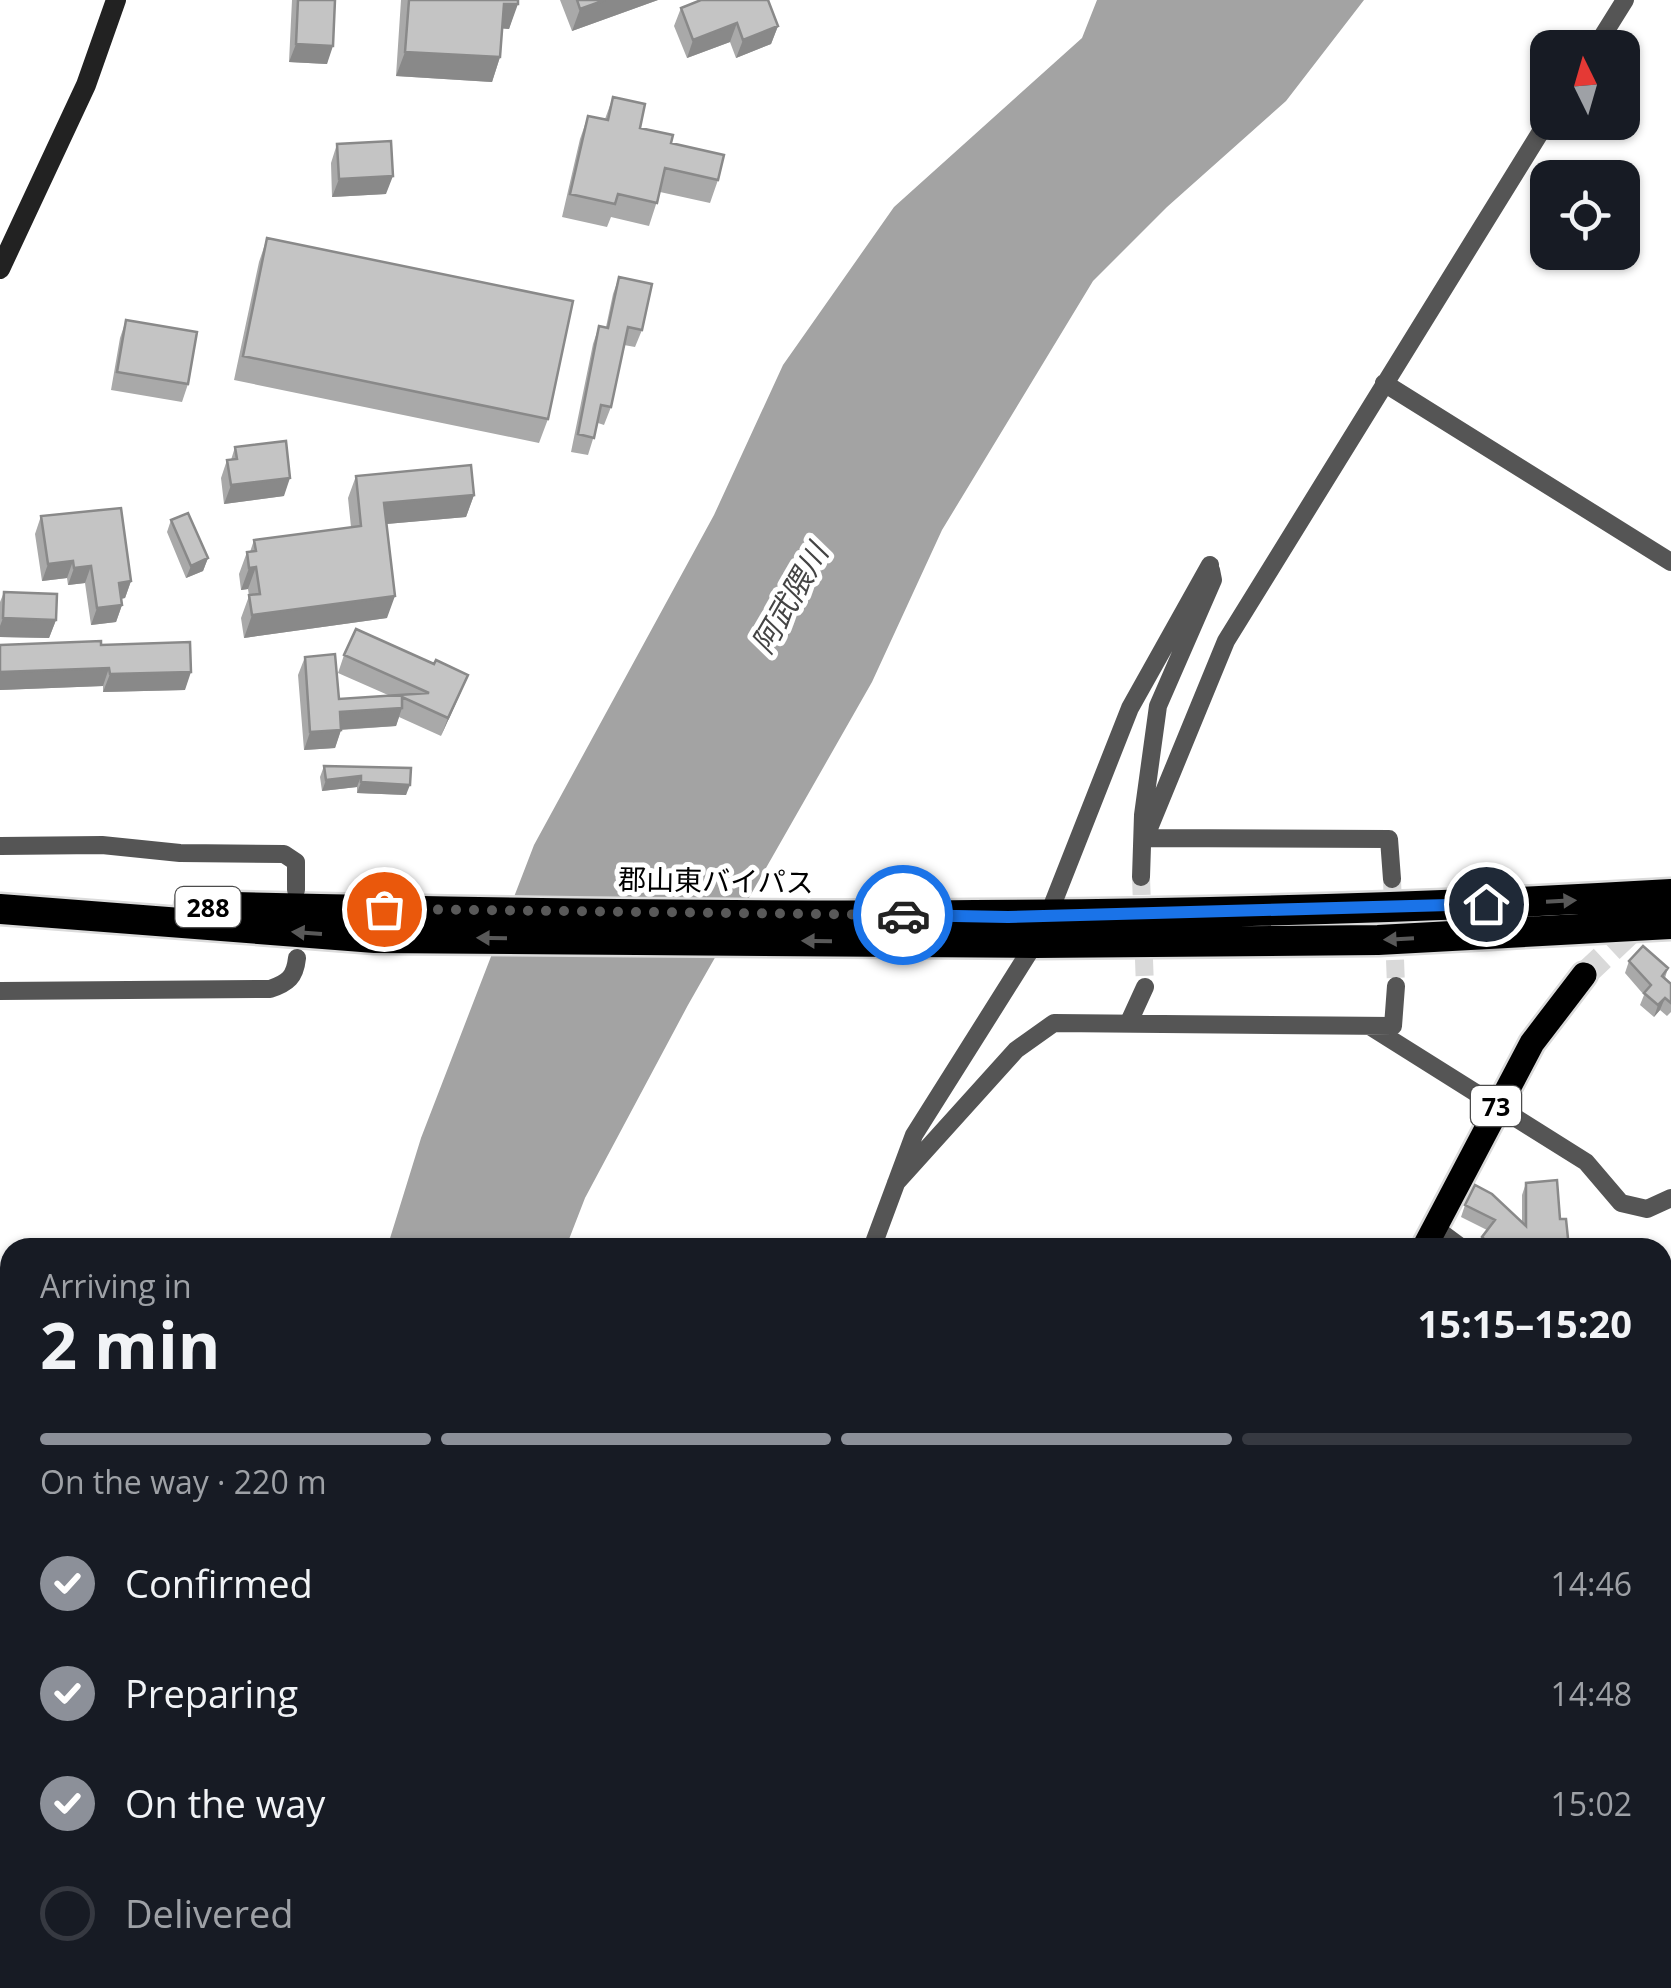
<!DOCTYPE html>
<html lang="en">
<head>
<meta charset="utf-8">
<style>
	:root { --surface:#171b24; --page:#20242c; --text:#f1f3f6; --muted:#9ea1a6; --line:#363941; --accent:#8c9099 }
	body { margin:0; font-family:"Open Sans","Noto Sans JP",sans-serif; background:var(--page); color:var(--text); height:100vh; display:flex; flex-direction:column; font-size:38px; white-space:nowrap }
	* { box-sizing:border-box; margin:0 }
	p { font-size:32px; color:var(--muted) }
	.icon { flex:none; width:55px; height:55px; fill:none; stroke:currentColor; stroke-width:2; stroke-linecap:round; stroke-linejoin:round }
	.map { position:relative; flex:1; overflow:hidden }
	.panel { position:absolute; left:0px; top:1238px; width:1672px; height:752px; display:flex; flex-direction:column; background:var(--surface); border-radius:30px 30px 0 0; box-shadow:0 2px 8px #0004 }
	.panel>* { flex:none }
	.needle { width:65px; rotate:355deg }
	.controls { position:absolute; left:1530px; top:30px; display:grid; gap:20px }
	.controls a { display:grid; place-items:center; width:110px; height:110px; border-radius:20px; background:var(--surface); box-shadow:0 2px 8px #0004; font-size:50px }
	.pin { position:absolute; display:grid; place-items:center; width:85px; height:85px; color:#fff; margin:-42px; border:5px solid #fff; border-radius:50%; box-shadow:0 2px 10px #0007 }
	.courier { position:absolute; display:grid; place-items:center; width:100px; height:100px; margin:-50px; border:8px solid #1a73e8; border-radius:50%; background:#fff; color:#222; box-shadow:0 2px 12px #0007 }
	.overview em { font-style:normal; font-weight:700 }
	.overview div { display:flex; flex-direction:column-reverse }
	.overview { display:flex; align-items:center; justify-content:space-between; height:170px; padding:0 40px }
	h1 { font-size:65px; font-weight:700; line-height:75px }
	.bar { display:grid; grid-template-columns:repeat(4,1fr); gap:15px 10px; align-content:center; height:120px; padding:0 40px }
	.bar i { height:12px; border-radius:8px; background:var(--line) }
	.bar .selected { background:var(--accent) }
	.bar p { grid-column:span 4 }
	ol { padding:0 40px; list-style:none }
	li { display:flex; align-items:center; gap:30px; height:110px }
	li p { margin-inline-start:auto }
	li .icon { padding:10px; border-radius:50%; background:var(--accent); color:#fff; stroke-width:4 }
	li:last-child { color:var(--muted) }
	li i { width:55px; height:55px; border:5px solid var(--line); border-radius:50% }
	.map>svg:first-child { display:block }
	.water { fill:#a3a3a3 }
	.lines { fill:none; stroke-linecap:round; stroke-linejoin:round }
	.street-tunnel { stroke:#d9d9d9; stroke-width:18; stroke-dasharray:18 9; stroke-linecap:butt }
	.primary-tunnel { stroke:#d9d9d9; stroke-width:25; stroke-dasharray:25 12; stroke-linecap:butt }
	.primary-casing { stroke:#dbdbdb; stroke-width:30 }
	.highway-casing { stroke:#dbdbdb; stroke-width:35 }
	.street { stroke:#555; stroke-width:18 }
	.secondary { stroke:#222; stroke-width:20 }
	.primary { stroke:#000; stroke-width:25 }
	.highway { stroke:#000; stroke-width:30 }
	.wall { fill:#a9a9a9 }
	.shaded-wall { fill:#898989 }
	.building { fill:#c4c4c4; stroke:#898989; stroke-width:2.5 }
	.oneway { fill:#595959 }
	.done { stroke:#595959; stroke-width:10; stroke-dasharray:0 18 }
	.route { stroke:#1a73e8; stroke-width:12 }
	.labels { text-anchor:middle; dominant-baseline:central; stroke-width:10; stroke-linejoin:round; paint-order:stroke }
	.shield { fill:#fff; stroke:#4c4c4c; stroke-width:2.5 }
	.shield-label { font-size:25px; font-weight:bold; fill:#000 }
	.street-label { font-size:28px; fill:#000; stroke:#fff }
	.water-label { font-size:30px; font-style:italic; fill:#444; stroke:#fff }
</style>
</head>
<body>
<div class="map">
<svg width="1671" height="1988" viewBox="0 0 1671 1988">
	<rect width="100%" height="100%" fill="#fff"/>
	<path class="water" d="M1097,0H1364L1286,101L1167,207L1093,281L942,530L872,682L688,1005L585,1198L566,1247L387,1248L421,1138L534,845L714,515L783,365L894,207L1082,38Z
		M423,1980H667L673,1988H430Z"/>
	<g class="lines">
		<path class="street-tunnel" d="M1141,877L1145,987
			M1392,879L1396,986"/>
		<path class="primary-tunnel" d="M1584,975L1643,920"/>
		<defs>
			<path id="primary" d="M1424,1248L1532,1043L1584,975
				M1393,1980L1395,1988"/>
			<path id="highway" d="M190,906C683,918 1178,923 1671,894
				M0,909L375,938L1035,943L1378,940L1671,924"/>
		</defs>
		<use href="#primary" class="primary-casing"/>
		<use href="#highway" class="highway-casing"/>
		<path class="street" d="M1595,48L1625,0
			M1384,383L1671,562
			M0,846L102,845L180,853L284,854L296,862V890
			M1141,877L1143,815L1158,706L1213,580L1211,570
			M1392,879L1389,839L1145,838L1226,641L1548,120
			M1048,916L1130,708L1210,565
			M0,991L270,989C288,983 295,977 297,958
			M1129,1022L1145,987
			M1371,1027L1586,1162L1621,1203L1647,1209L1671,1198
			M896,1183L1016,1050L1054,1023L1393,1026L1396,986
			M1435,1228L1462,1248
			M872,1248L914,1135L1035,943
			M1662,1400L1671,1401
			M1662,1595L1667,1505
			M1662,1637L1671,1706
			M1662,1753L1671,1759
			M0,1782L10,1790
			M1664,1892L1671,1890
			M79,1980V1988
			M928,1980L933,1988
			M1450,1988L1452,1980"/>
		<path class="secondary" d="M0,269L86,85L116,0"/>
		<use href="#primary" class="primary"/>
		<use href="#highway" class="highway"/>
	</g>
	<path class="wall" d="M292,0H335L327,64L289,62Z
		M401,0H518L509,29L502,28L500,57L492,82L396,76Z
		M560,0H658L572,31Z
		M681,8L778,26L771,44L736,58L730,42L687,58L674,26Z
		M613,97L640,128L671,143L718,180L710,203L660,192L649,226L611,217L607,227L562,217L580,139L588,116L605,119Z
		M337,144L386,194L332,197L331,163Z
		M267,238L548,419L539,443L234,380L259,262Z
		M619,277L642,330L635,347L624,345L611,407L604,425L598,423L588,455L571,452L593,344L599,326L606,327L613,294Z
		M126,320L188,384L182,402L111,390L120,338Z
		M235,447L284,496L224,504L221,478L227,460H231Z
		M356,476L474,495L466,517L386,524L387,618L244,638L241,618L249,596L248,589L241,590L239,574L247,552H250L254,540L351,527L348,498Z
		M41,516L131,581L125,598L121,599L122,605L116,622L91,625L85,583L68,585L67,578L42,581L35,534Z
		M171,520L208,558L203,571L186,578L167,532Z
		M4,592L56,620L49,638L0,637V602Z
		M0,645H101L185,690L103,692V686L0,690Z
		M344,655L434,664L468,675L441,736L399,717L396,726L341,730L335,748L304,750L298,675L305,657L339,699L388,695L338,673Z
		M324,766L411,768L406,795L357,793V787L322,791L320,777Z
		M1629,961L1668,968L1665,978L1671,984V1012L1667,1016L1660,1010L1654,1017L1640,1005L1644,995L1625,973Z
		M1526,1183L1560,1219L1478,1248L1482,1237L1487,1230L1461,1217L1465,1205L1522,1222V1195Z"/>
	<path class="shaded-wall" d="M605,0H658L572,31L580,9Z
		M504,4H518L509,29L495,28Z
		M737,23L730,42L687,58L693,40Z
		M778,26L771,44L736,58L743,40Z
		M296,44L333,46L327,64L289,62Z
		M405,52L500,57L492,82L396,76Z
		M393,176L386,194L332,197L339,179Z
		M290,478L284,496L224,504L231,485Z
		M474,495L466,517L375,525L384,503Z
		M208,558L203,571L186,578L191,566Z
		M73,561L67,578L42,581L48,564Z
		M91,566L85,583L68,585L74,568Z
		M256,567L248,589L241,590L249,568Z
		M131,581L125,598L113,600L119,583Z
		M395,596L387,618L244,638L252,615Z
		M122,605L116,622L91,625L97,608Z
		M3,618L56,620L49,638L0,637V626Z
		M109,668L103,686L0,690V672Z
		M191,672L185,690L103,692L110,674Z
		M468,675L461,692L441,736L448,718Z
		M402,708L396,726L333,730L340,712Z
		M341,730L335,748L304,750L310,732Z
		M361,776L357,787L322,791L326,780Z
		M361,782L410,785L406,795L357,793Z
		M1665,998L1660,1010L1654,1017L1658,1005Z
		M1671,1805V1817L1662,1818V1806Z"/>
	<path class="building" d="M298,0H335L333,46L296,44Z
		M409,0H518V4H504L500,57L405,52Z
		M577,0H605L580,9Z
		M701,0H768L778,26L743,40L737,23L693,40L681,8Z
		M613,97L645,104L640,128L673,135L671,143L724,155L718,180L665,168L657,203L618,194L615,204L570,194L588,116L608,120Z
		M391,141L393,176L339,179L337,144Z
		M267,238L573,301L548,419L243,356Z
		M619,277L652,284L642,330L628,327L611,407L601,405L594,438L578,434L599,326L608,328Z
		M126,320L197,332L188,384L117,372Z
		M286,441L290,478L231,485L227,460L237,459L235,447Z
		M471,465L474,495L384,503L395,596L252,615L249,595L260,594L256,567L249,568L247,552L256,551L254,540L361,526L356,476Z
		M121,508L131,581L119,583L122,605L97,608L91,566L74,568L73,561L48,564L41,516Z
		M188,513L208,558L191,566L171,520Z
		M4,592L57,594L56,620L3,618Z
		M356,629L434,664L436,660L468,675L448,718L402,697V708L340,712L341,730L310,732L305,657L335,654L339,699L429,693L344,655Z
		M101,641V645L190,642L191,672L110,674L109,668L0,672V645Z
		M324,766L411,768L410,785L361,782V776L326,780Z
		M1643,946L1668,968L1662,976L1671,984V1003L1665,998L1658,1005L1644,993L1651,985L1629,961Z
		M1557,1180L1560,1219H1566L1569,1248H1479L1486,1241L1482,1237L1495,1220L1465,1205L1475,1185L1492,1194L1526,1226V1183Z
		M1671,1777V1805L1662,1806V1778Z
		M1667,1902L1669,1918L1662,1919V1903Z
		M1590,1980H1605L1604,1988H1590Z"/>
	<defs><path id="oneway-solid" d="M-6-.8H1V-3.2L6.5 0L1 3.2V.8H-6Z" transform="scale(2.5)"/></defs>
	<g class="oneway">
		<use href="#oneway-solid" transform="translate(1561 901) rotate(-3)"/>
		<use href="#oneway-solid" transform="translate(307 933) rotate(-176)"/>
		<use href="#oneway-solid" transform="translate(492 938) rotate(-179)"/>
		<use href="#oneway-solid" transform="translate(1399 939) rotate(177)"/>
		<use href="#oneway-solid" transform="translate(817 941) rotate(-179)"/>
	</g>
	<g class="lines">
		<path class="done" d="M384,909L903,915"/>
		<path class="route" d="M903,915L1008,917L1486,904"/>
	</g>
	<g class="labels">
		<g class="shield">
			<rect x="175.5" y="887" width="65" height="40" rx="8"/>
			<rect x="1471" y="1086" width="50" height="40" rx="8"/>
		</g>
		<g class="shield-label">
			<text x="208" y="907">288</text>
			<text x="1496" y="1106">73</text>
		</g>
		<g class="street-label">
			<text transform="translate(716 880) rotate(1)">郡山東バイパス</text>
		</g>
		<g class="water-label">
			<text transform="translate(789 598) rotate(-60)">阿武隈川</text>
		</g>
	</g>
</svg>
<div class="controls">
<a><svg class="needle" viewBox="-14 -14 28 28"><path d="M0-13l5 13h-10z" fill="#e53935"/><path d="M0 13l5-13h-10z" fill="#9ea1a6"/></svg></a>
<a><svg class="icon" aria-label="locate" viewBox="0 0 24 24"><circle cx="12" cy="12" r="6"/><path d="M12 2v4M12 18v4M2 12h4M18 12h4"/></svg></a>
</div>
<div class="pin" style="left:384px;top:909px;background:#ea580c"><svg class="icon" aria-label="bag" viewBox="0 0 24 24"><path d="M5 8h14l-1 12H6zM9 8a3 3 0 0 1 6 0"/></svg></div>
<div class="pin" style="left:1486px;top:904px;background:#1f2937"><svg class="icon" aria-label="home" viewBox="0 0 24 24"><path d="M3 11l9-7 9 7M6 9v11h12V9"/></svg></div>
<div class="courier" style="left:903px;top:915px"><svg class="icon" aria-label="car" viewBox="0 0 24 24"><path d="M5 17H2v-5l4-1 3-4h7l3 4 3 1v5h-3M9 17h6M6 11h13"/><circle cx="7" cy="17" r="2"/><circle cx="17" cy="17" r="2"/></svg></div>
<section class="panel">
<div class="overview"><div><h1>2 min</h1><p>Arriving in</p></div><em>15:15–15:20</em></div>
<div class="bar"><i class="selected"></i><i class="selected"></i><i class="selected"></i><i></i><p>On the way · 220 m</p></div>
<ol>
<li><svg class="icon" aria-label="check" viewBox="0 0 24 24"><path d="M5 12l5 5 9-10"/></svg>Confirmed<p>14:46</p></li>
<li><svg class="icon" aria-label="check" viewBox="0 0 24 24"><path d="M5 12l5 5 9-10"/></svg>Preparing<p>14:48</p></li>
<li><svg class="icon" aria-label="check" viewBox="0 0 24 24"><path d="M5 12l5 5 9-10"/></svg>On the way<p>15:02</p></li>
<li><i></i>Delivered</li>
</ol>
</section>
</div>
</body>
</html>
